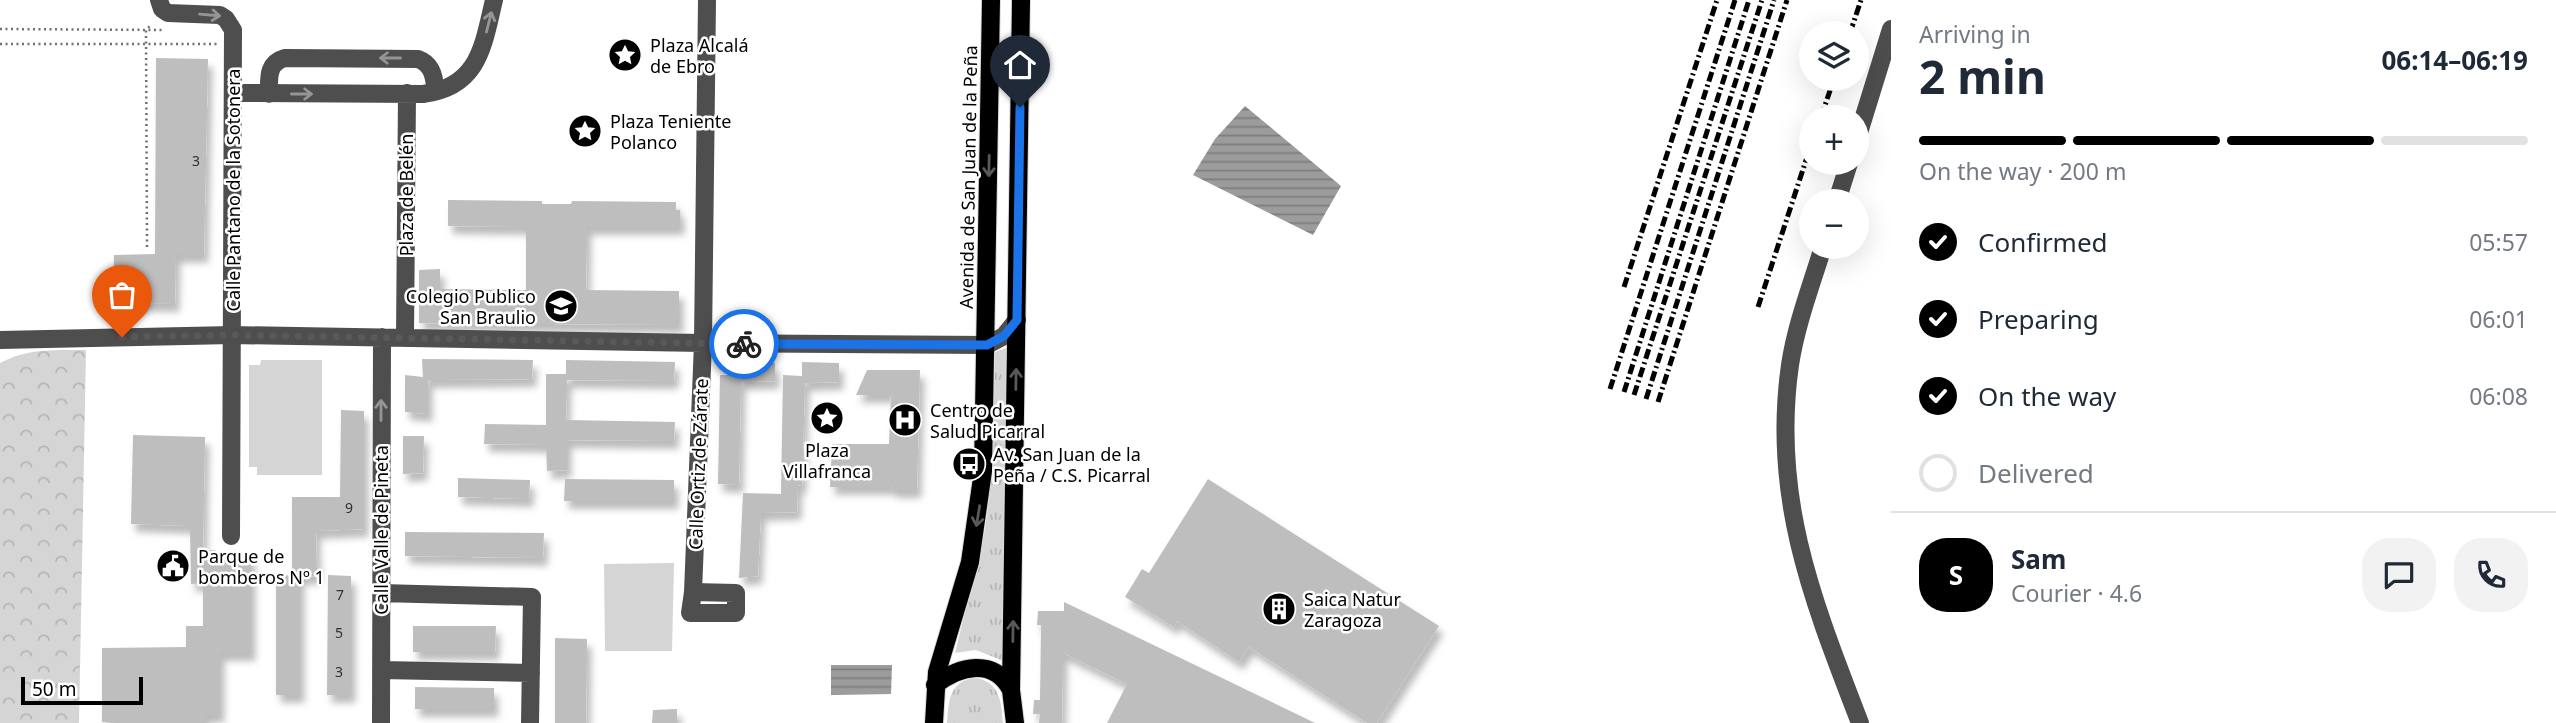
<!DOCTYPE html>
<html lang="en">
<head>
<meta charset="utf-8">
<style>
	:root { --surface:#fff; --page:#f2f2f3; --text:#1f2937; --muted:#747a83; --line:#e0e1e3; --accent:#000 }
	body { margin:0; font-family:"Noto Sans",sans-serif; background:var(--page); color:var(--text); height:100vh; display:flex; flex-direction:column; font-size:26px; white-space:nowrap }
	* { box-sizing:border-box; margin:0 }
	p { font-size:23px; color:var(--muted) }
	.icon { flex:none; width:38px; height:38px; fill:none; stroke:currentColor; stroke-width:2; stroke-linecap:round; stroke-linejoin:round }
	.map { position:relative; flex:1; overflow:hidden }
	.drawer { display:flex; flex-direction:column; background:var(--surface); width:665px }
	.drawer>* { flex:none }
	.fabs { position:absolute; left:1799px; top:21px; display:grid; gap:14px }
	.fabs a { display:grid; place-items:center; width:70px; height:70px; border-radius:50%; background:var(--surface); box-shadow:0 7px 28px #0002; font-size:35px }
	.scale { position:absolute; left:21px; bottom:18px; width:122px; box-sizing:border-box; padding-left:7px; border:4px solid #000; border-top:0; font-size:19px; line-height:24px; white-space:nowrap; color:#000; -webkit-text-stroke:5px #fff; paint-order:stroke }
	.pin { position:absolute; display:grid; place-items:center; width:60px; height:60px; color:#fff; margin:-72px -30px; border-radius:50% 50% 50% 0; rotate:-45deg; box-shadow:0 0 7px #0007 }
	.pin .icon { rotate:45deg }
	.courier { position:absolute; display:grid; place-items:center; width:70px; height:70px; margin:-35px; border:5px solid #1a73e8; border-radius:50%; background:#fff; color:#222; box-shadow:0 2px 9px #0007 }
	.headline em { font-style:normal; font-weight:700 }
	.headline div { display:flex; flex-direction:column-reverse }
	.headline { display:flex; align-items:center; justify-content:space-between; height:119px; padding:0 28px }
	h1 { font-size:46px; font-weight:700; line-height:52px }
	.bar { display:grid; grid-template-columns:repeat(4,1fr); gap:10px 7px; align-content:center; height:84px; padding:0 28px }
	.bar i { height:9px; border-radius:5px; background:var(--line) }
	.bar .active { background:var(--accent) }
	.bar p { grid-column:span 4 }
	.line { display:flex; align-items:center; gap:18px; padding:0 28px; border-top:2px solid var(--line) }
	.line div { flex:1 }
	.round { display:grid; place-items:center; flex:none; width:74px; height:74px; border-radius:28px; background:var(--page) }
	ol { padding:0 28px; list-style:none }
	li { display:flex; align-items:center; gap:21px; height:77px }
	li p { margin-inline-start:auto }
	li .icon { padding:7px; border-radius:50%; background:var(--accent); color:#fff; stroke-width:4 }
	li:last-child { color:var(--muted) }
	li i { width:38px; height:38px; border:4px solid var(--line); border-radius:50% }
	main { display:flex; flex:1; min-height:0 }
	.map>svg:first-child { display:block }
	.grass { fill:url(#grass-tufts) }
	.park { fill:url(#park-crowns) }
	.pitch { fill:#d5d5d5 }
	.water { fill:url(#water-rules) }
	.building { fill:#bebebe; filter:url(#shadow) }
	.lines { fill:none; stroke-linecap:round; stroke-linejoin:round }
	.major-casing { stroke:#dbdbdb; stroke-width:20 }
	.path { stroke:#707070; stroke-width:2.5; stroke-dasharray:2 3.5; stroke-linecap:butt }
	.minor { stroke:#4e4e4e; stroke-width:18 }
	.major { stroke:#000; stroke-width:18 }
	.rail { stroke:#000; stroke-width:5; stroke-dasharray:10 3.5 2 3.5; stroke-linecap:butt }
	.oneway { stroke:#959595 }
	.oneway2 { stroke:#595959 }
	.done { stroke:#595959; stroke-width:7; stroke-dasharray:0 12.6 }
	.route { stroke:#1a73e8; stroke-width:9 }
	.labels { text-anchor:middle; dominant-baseline:central; stroke-width:5; stroke-linejoin:round; paint-order:stroke }
	.number-label { font-size:14px; fill:#303030 }
	.poi-label { font-size:18px; fill:#000; stroke:#fff; text-anchor:start }
	.street-label { font-size:18px; fill:#000; stroke:#fff }
</style>
</head>
<body>
<main>
<div class="map">
<svg width="1891" height="723" viewBox="0 0 1891 723">
	<defs>
		<pattern id="grass-tufts" width="24" height="20" patternUnits="userSpaceOnUse" patternTransform="scale(1.75)"><rect width="24" height="20" fill="#d5d5d5"/><path d="M3 7l-1-3M5 7V3M7 7l1-3M15 17l-1-3M17 17v-4M19 17l1-3" fill="none" stroke="#b5b5b5"/></pattern>
		<pattern id="park-crowns" width="20" height="18" patternUnits="userSpaceOnUse" patternTransform="scale(1.75)"><rect width="20" height="18" fill="#d5d5d5"/><path d="M2 6a3 3 0 1 1 6 0M12 15a3 3 0 1 1 6 0" fill="none" stroke="#b5b5b5"/></pattern>
		<pattern id="water-rules" width="6" height="5" patternUnits="userSpaceOnUse" patternTransform="scale(1.75)"><rect width="6" height="5" fill="#9c9c9c"/><path d="M0 2.5h6" fill="none" stroke="#7d7d7d"/></pattern>
		<filter id="shadow"><feDropShadow dx="4.5" dy="8" stdDeviation="3.5" flood-color="#0004"/></filter>
	</defs>
	<rect width="100%" height="100%" fill="#fff"/>
	<path class="grass" d="M1012,346L1006,662L976,650L955,653L985,530L992,471L995,352Z
		M977,678C1001,684 1001,702 1003,723H947C949,700 949,680 977,678Z"/>
	<path class="park" d="M86,350L79,723H0V363C27,348 56,350 86,350Z"/>
	<path class="pitch" d="M261,360H322V475H257V467H249V365H260Z
		M674,563L672,651H605L604,564Z"/>
	<path class="water" d="M1245,106L1341,186L1313,235L1193,175L1215,139Z
		M831,665H892L891,694L831,695Z"/>
	<path class="building" d="M156,58L208,59L204,255H176L175,304L113,303L114,255L155,254Z
		M448,200L542,201V204H571L572,201L676,202V210H680V227H587L586,290L679,291V325L419,323V270L440,269V289L526,290V227L448,226Z
		M422,359L533,360L532,379L428,380V414L405,412V375L423,377Z
		M566,360L675,362L674,381L567,380L566,420L675,422L674,441L567,440V470L547,471L546,445L484,444L485,424L546,425V374H566Z
		M739,361L775,363V381L741,382L739,485L718,484L720,375H738Z
		M802,362L839,363V382L805,383L802,486L798,485L797,512L761,513L758,576L739,578L743,493L781,494L783,375L802,376Z
		M867,370H920L917,490H891L892,487H830L832,444H889L891,395H856Z
		M341,410L364,411V529L316,531L317,576L300,577V695H276V574L292,576V497H340Z
		M133,435L205,437L203,550H216V555H251V653H220V715H205V722H102V648L186,647V626H203V583L191,584L190,526L131,524Z
		M403,436H424L423,473L403,474Z
		M458,478L530,480L529,499L458,497Z
		M565,479L674,480V501H564Z
		M1208,479L1439,626L1377,723H1367L1249,647L1239,662L1177,621L1174,627L1125,597L1142,569L1149,573Z
		M405,532L544,533L543,558L405,556Z
		M328,575L351,576V695H327Z
		M1064,602L1220,677L1315,723H1107L1127,684L1063,653L1062,723H1039L1040,714H1033L1034,700H1040L1041,625H1037L1038,611H1064Z
		M413,626H496L495,652H413Z
		M555,638L587,639L586,723H555Z
		M415,687L494,688V709H415Z
		M677,709V723H652L653,710Z"/>
	<g class="lines">
		<defs>
			<path id="major" d="M935,685C959,666 994,657 1011,690
				M934,723L937,672L970,562L983,471L991,0
				M1015,723L1011,690L1021,0"/>
		</defs>
		<use href="#major" class="major-casing"/>
		<path class="path" d="M0,29L163,30
			M0,44H217
			M147,247L146,30L152,24"/>
		<path class="minor" d="M159,0L162,9L168,13L220,15L226,19L233,30L231,536
			M234,93L423,94C479,87 483,46 494,0
			M269,94C269,78 267,63 285,58L418,59C432,64 435,77 435,91
			M1857,139L1891,29
			M1837,201L1849,163
			M1823,247C1811,286 1796,325 1790,365C1771,498 1813,601 1860,723
			M405,338L407,93
			M0,340L232,335L703,343L987,345L1004,336L1017,320
			M693,592L736,593V613H690L693,592L703,343L707,0
			M381,593L532,597L530,723
			M381,670L531,673
			M381,723L382,337"/>
		<use href="#major" class="major"/>
		<path class="rail" d="M1850,33L1861,0
			M1821,117L1834,79
			M1624,287L1717,0
			M1758,307L1811,145
			M1610,389L1735,0
			M1624,392L1749,0
			M1634,395L1762,0
			M1646,399L1774,0
			M1658,402L1787,0"/>
	</g>
	<defs><path id="oneway-shaft" d="M-6 0H5M1.5-3L5.5 0L1.5 3" fill="none" stroke-width="1.6" stroke-linecap="round" stroke-linejoin="round" transform="scale(1.75)"/></defs>
	<g class="oneway">
		<use href="#oneway-shaft" transform="translate(210 15) rotate(5)"/>
		<use href="#oneway-shaft" transform="translate(489 22) rotate(-76)"/>
		<use href="#oneway-shaft" transform="translate(390 58) rotate(180)"/>
		<use href="#oneway-shaft" transform="translate(302 94)"/>
		<use href="#oneway-shaft" transform="translate(381 410) rotate(-90)"/>
	</g>
	<g class="oneway2">
		<use href="#oneway-shaft" transform="translate(989 166) rotate(91)"/>
		<use href="#oneway-shaft" transform="translate(1016 379) rotate(-89)"/>
		<use href="#oneway-shaft" transform="translate(978 516) rotate(99)"/>
		<use href="#oneway-shaft" transform="translate(1013 631) rotate(-89)"/>
	</g>
	<g class="lines">
		<path class="done" d="M122,337L232,335L744,344"/>
		<path class="route" d="M744,344L987,345L1004,336L1017,320L1020,107"/>
	</g>
	<defs>
		<symbol id="sight-disc" viewBox="-11 -11 22 22"><circle r="9.5" fill="#000" stroke="#fff"/><path d="M0-6L1.8-2.2L6-1.7L2.9 1.2L3.7 5.4L0 3.3L-3.7 5.4L-2.9 1.2L-6-1.7L-1.8-2.2Z" fill="#fff"/></symbol>
		<symbol id="school-disc" viewBox="-11 -11 22 22"><circle r="9.5" fill="#000" stroke="#fff"/><path d="M0-5L7-2L0 1L-7-2ZM-4 1L0 2.5L4 1V4Q0 6-4 4Z" fill="#fff"/></symbol>
		<symbol id="hospital-disc" viewBox="-11 -11 22 22"><circle r="9.5" fill="#000" stroke="#fff"/><path d="M-5-5h3v3.5h4V-5h3V5h-3V1.5h-4V5h-3Z" fill="#fff"/></symbol>
		<symbol id="bus-disc" viewBox="-11 -11 22 22"><circle r="9.5" fill="#000" stroke="#fff"/><path d="M-5-6H5V4H4V6H2V4H-2V6H-4V4H-5ZM-3.5-4V0h7V-4ZM-3.5 1.2v1.5H-2V1.2ZM2 1.2v1.5H3.5V1.2Z" fill="#fff"/></symbol>
		<symbol id="civic-disc" viewBox="-11 -11 22 22"><circle r="9.5" fill="#000" stroke="#fff"/><path d="M-.6-6.5H3V-4.5H.6V-3L4-1V1h2V6H-6V1h2V-1L-.6-3ZM-1.2 2.5V6h2.4V2.5Z" fill="#fff"/></symbol>
		<symbol id="building-disc" viewBox="-11 -11 22 22"><circle r="9.5" fill="#000" stroke="#fff"/><path d="M-4-6H4V6H1V3H-1V6H-4ZM-2.5-4.3h1.7v1.8h-1.7ZM.8-4.3h1.7v1.8H.8ZM-2.5-1h1.7V.8h-1.7ZM.8-1h1.7V.8H.8Z" fill="#fff"/></symbol>
	</defs>
	<g fill-rule="evenodd">
		<use href="#sight-disc" x="606" y="36" width="38" height="38"/>
		<use href="#sight-disc" x="566" y="112" width="38" height="38"/>
		<use href="#school-disc" x="542" y="287" width="38" height="38"/>
		<use href="#sight-disc" x="808" y="399" width="38" height="38"/>
		<use href="#hospital-disc" x="886" y="401" width="38" height="38"/>
		<use href="#bus-disc" x="950" y="445" width="38" height="38"/>
		<use href="#civic-disc" x="154" y="547" width="38" height="38"/>
		<use href="#building-disc" x="1260" y="590" width="38" height="38"/>
	</g>
	<g class="labels">
		<g class="number-label">
			<text x="196" y="160">3</text>
			<text x="349" y="507">9</text>
			<text x="340" y="594">7</text>
			<text x="339" y="632">5</text>
			<text x="339" y="671">3</text>
		</g>
		<g class="poi-label">
			<text x="650" y="45">Plaza Alcalá<tspan x="650" dy="21">de Ebro</tspan></text>
			<text x="610" y="121">Plaza Teniente<tspan x="610" dy="21">Polanco</tspan></text>
			<text x="536" y="296" text-anchor="end">Colegio Publico<tspan x="536" dy="21">San Braulio</tspan></text>
			<text x="930" y="410">Centro de<tspan x="930" dy="21">Salud Picarral</tspan></text>
			<text x="827" y="450" text-anchor="middle">Plaza<tspan x="827" dy="21">Villafranca</tspan></text>
			<text x="993" y="454">Av. San Juan de la<tspan x="993" dy="21">Peña / C.S. Picarral</tspan></text>
			<text x="198" y="556">Parque de<tspan x="198" dy="21">bomberos Nº 1</tspan></text>
			<text x="1304" y="599">Saica Natur<tspan x="1304" dy="21">Zaragoza</tspan></text>
		</g>
		<g class="street-label">
			<text transform="translate(968 177) rotate(-89)">Avenida de San Juan de la Peña</text>
			<text transform="translate(233 190) rotate(-90)">Calle Pantano de la Sotonera</text>
			<text transform="translate(406 195) rotate(-90)">Plaza de Belén</text>
			<text transform="translate(698 464) rotate(-88)">Calle Ortiz de Zárate</text>
			<text transform="translate(381 530) rotate(-90)">Calle Valle de Pineta</text>
		</g>
	</g>
</svg>
<div class="fabs">
<a><svg class="icon" aria-label="layers" viewBox="0 0 24 24"><path d="M12 4l9 5-9 5-9-5zM3 14l9 5 9-5"/></svg></a>
<a>+</a>
<a>−</a>
</div>
<div class="scale">50 m</div>
<div class="pin" style="left:122px;top:337px;background:#ea580c"><svg class="icon" aria-label="bag" viewBox="0 0 24 24"><path d="M5 8h14l-1 12H6zM9 8a3 3 0 0 1 6 0"/></svg></div>
<div class="pin" style="left:1020px;top:107px;background:#1f2937"><svg class="icon" aria-label="home" viewBox="0 0 24 24"><path d="M3 11l9-7 9 7M6 9v11h12V9"/></svg></div>
<div class="courier" style="left:744px;top:344px"><svg class="icon" aria-label="bike" viewBox="0 0 24 24"><circle cx="6" cy="16" r="4"/><circle cx="18" cy="16" r="4"/><path d="M6 16l4-8h5l3 8M10 8l3 8H6M13 5h3"/></svg></div>
</div>
<section class="drawer">
<div class="headline"><div><h1>2 min</h1><p>Arriving in</p></div><em>06:14–06:19</em></div>
<div class="bar"><i class="active"></i><i class="active"></i><i class="active"></i><i></i><p>On the way · 200 m</p></div>
<ol>
<li><svg class="icon" aria-label="check" viewBox="0 0 24 24"><path d="M5 12l5 5 9-10"/></svg>Confirmed<p>05:57</p></li>
<li><svg class="icon" aria-label="check" viewBox="0 0 24 24"><path d="M5 12l5 5 9-10"/></svg>Preparing<p>06:01</p></li>
<li><svg class="icon" aria-label="check" viewBox="0 0 24 24"><path d="M5 12l5 5 9-10"/></svg>On the way<p>06:08</p></li>
<li><i></i>Delivered</li>
</ol>
<div class="line" style="height:126px"><b class="round" style="background:var(--accent);color:#fff">S</b><div><b>Sam</b><p>Courier · 4.6</p></div><a class="round"><svg class="icon" aria-label="chat" viewBox="0 0 24 24"><path d="M4 5h16v11H9l-5 4z"/></svg></a><a class="round"><svg class="icon" aria-label="phone" viewBox="0 0 24 24"><path d="M5 4h4l2 5-3 2q2 4 5 5l2-3 5 2v4C11 20 4 13 5 4z"/></svg></a></div>
</section>
</main>
</body>
</html>
